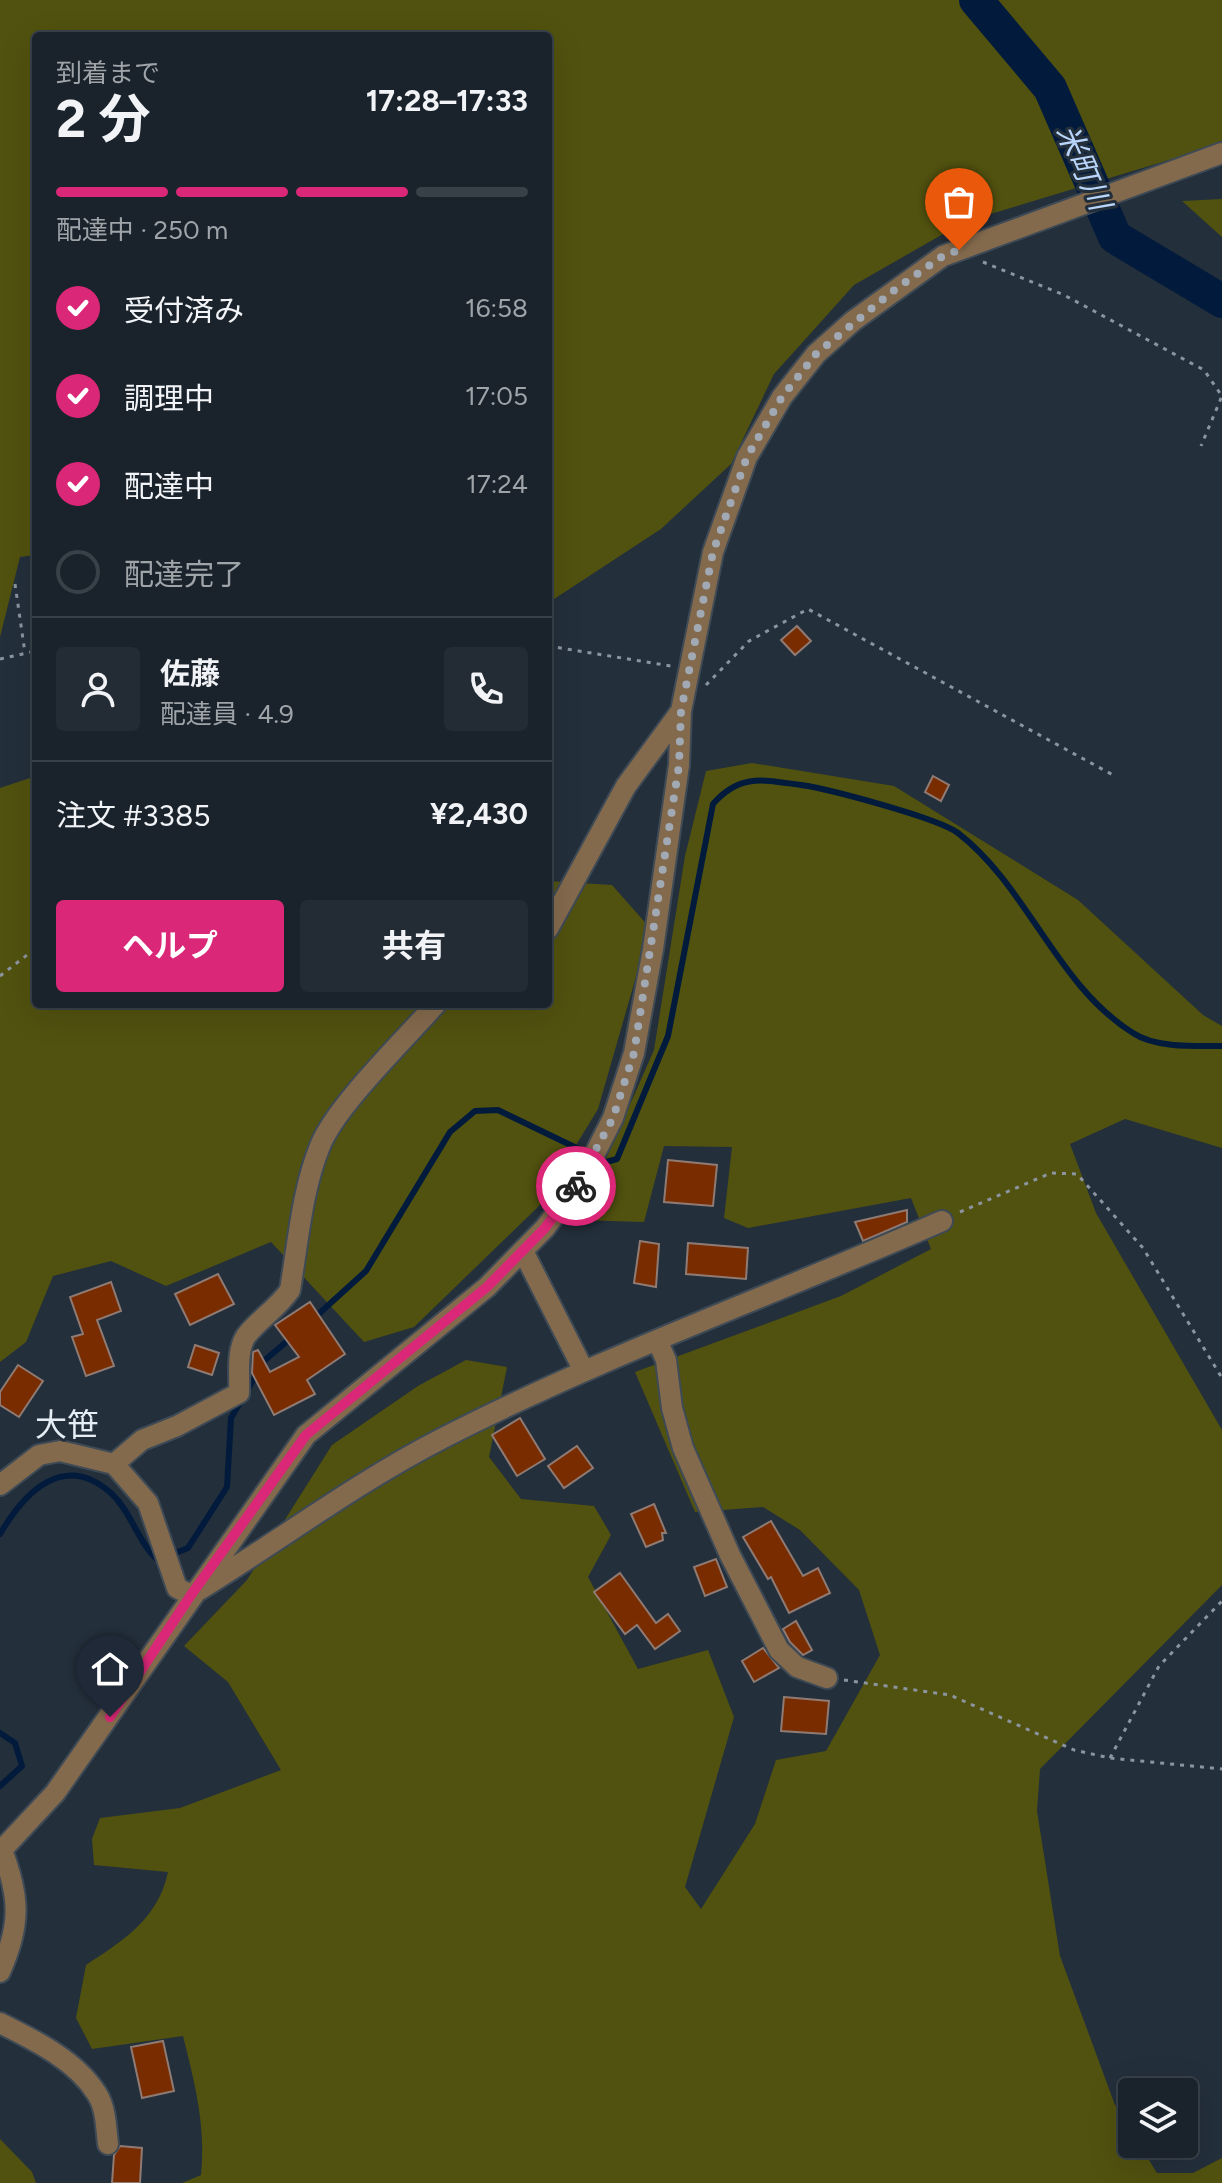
<!DOCTYPE html>
<html lang="ja">
<head>
<meta charset="utf-8">
<style>
	:root { --surface:#1a232c; --page:#232b34; --text:#f1f3f6; --muted:#9fa4a9; --line:#384048; --accent:#db2777 }
	body { margin:0; font-family:Figtree,"Noto Sans JP",sans-serif; background:var(--page); color:var(--text); height:100vh; display:flex; flex-direction:column; font-size:30px; white-space:nowrap }
	* { box-sizing:border-box; margin:0 }
	p { font-size:26px; color:var(--muted) }
	.icon { flex:none; width:44px; height:44px; fill:none; stroke:currentColor; stroke-width:2; stroke-linecap:round; stroke-linejoin:round }
	.map { position:relative; flex:1; overflow:hidden }
	.details { position:absolute; left:32px; top:32px; width:520px; height:976px; display:flex; flex-direction:column; background:var(--surface); border-radius:8px; box-shadow:0 8px 32px #0002,0 0 0 2px var(--line) }
	.details>* { flex:none }
	.fabs { position:absolute; left:1118px; top:2078px; display:grid; gap:16px }
	.fabs a { display:grid; place-items:center; width:80px; height:80px; border-radius:8px; background:var(--surface); box-shadow:0 8px 32px #0002,0 0 0 2px var(--line); font-size:40px }
	.pin { position:absolute; display:grid; place-items:center; width:68px; height:68px; color:#fff; margin:-82px -34px; border-radius:50% 50% 50% 0; rotate:-45deg; box-shadow:0 0 8px #0007 }
	.pin .icon { rotate:45deg }
	.courier { position:absolute; display:grid; place-items:center; width:80px; height:80px; margin:-40px; border:6px solid #db2777; border-radius:50%; background:#fff; color:#222; box-shadow:0 2px 10px #0007 }
	.headline em { font-style:normal; font-weight:700 }
	.headline div { display:flex; flex-direction:column-reverse }
	.headline { display:flex; align-items:center; justify-content:space-between; height:136px; padding:0 24px }
	h1 { font-size:52px; font-weight:700; line-height:60px }
	.bar { display:grid; grid-template-columns:repeat(4,1fr); gap:12px 8px; align-content:center; height:96px; padding:0 24px }
	.bar i { height:10px; border-radius:6px; background:var(--line) }
	.bar .selected { background:var(--accent) }
	.bar p { grid-column:span 4 }
	.line { display:flex; align-items:center; gap:20px; padding:0 24px; border-top:2px solid var(--line) }
	.line div { flex:1 }
	.round { display:grid; place-items:center; flex:none; width:84px; height:84px; border-radius:8px; background:var(--page) }
	ol { padding:0 24px; list-style:none }
	li { display:flex; align-items:center; gap:24px; height:88px }
	li p { margin-inline-start:auto }
	li .icon { padding:8px; border-radius:50%; background:var(--accent); color:#fff; stroke-width:4 }
	li:last-child { color:var(--muted) }
	li i { width:44px; height:44px; border:4px solid var(--line); border-radius:50% }
	.cta { display:flex; gap:16px; margin-top:auto; padding:16px 24px }
	.cta a { flex:1; height:92px; border-radius:8px; background:var(--accent); color:#fff; font-size:32px; font-weight:700; line-height:92px; text-align:center }
	.cta a+a { background:var(--page); color:var(--text) }
	.map>svg:first-child { display:block }
	.green { fill:#51520f }
	.lines { fill:none; stroke-linecap:round; stroke-linejoin:round }
	.stream { stroke:#021b3c; stroke-width:6 }
	.river { stroke:#021b3c; stroke-width:34 }
	.building { fill:#792c00; stroke:#8f7b73; stroke-width:2 }
	.minor-casing { stroke:#3e4a55; stroke-width:24 }
	.path { stroke:#8c959f; stroke-width:3; stroke-dasharray:4 6; stroke-linecap:butt }
	.minor { stroke:#846a4d; stroke-width:20 }
	.done { stroke:#a1aab4; stroke-width:8; stroke-dasharray:0 14.4 }
	.route { stroke:#db2777; stroke-width:10 }
	.labels { text-anchor:middle; dominant-baseline:central; stroke-width:6; stroke-linejoin:round; paint-order:stroke }
	.water-label { font-size:30px; font-style:italic; fill:#b9d5fa; stroke:#232f3b }
	.quarter-label { font-size:32px; fill:#e5edf5; stroke:#232f3b }
</style>
</head>
<body>
<div class="map">
<svg width="1222" height="2183" viewBox="0 0 1222 2183">
	<rect width="100%" height="100%" fill="#232f3b"/>
	<path class="green" d="M0,0H1222V144L964,222L854,285L774,374L731,464L661,529L548,603V36H36V555L20,557L0,637Z
		M1222,199V237L1182,201Z
		M752,763L894,786L1078,900L1203,1015L1222,1026V1148L1125,1119L1070,1144L1096,1213L1222,1430V1585L1040,1769L1037,1811L1060,1956L1115,2105L1132,2132V2144H1139L1157,2173H1193L1222,2158V2183H182L201,2175C206,2126 195,2084 183,2036L92,2049L76,2018L86,1965C124,1940 158,1919 168,1872L94,1865L92,1839L100,1818L180,1808L281,1770L228,1682L184,1646L247,1580L332,1445L418,1386L466,1360L507,1367L489,1457L521,1499L594,1506L611,1535L588,1577L638,1669L708,1650L734,1717L685,1887L701,1909L755,1824L776,1760L826,1751L880,1655L859,1590L800,1530L763,1507L695,1512L635,1372L841,1296L931,1249L911,1198L748,1228L724,1218L732,1147L664,1146L644,1222L579,1220L654,1050L685,856L706,771Z
		M36,776V1004H548V881L612,885L650,928L598,1109L539,1206L414,1327L364,1342L271,1242L166,1286L111,1261L53,1276L26,1342L0,1362V788Z
		M0,2139L32,2172L36,2183H0Z"/>
	<g class="lines">
		<path class="stream" d="M606,1162L617,1159L668,1036L713,804C740,773 764,780 801,785C829,789 938,818 958,833C1029,888 1056,985 1133,1033C1155,1048 1196,1046 1222,1046
			M313,1319L366,1271L450,1132L475,1111L498,1110L587,1153
			M0,1534C24,1493 64,1450 112,1494C132,1513 138,1543 158,1560L188,1548L227,1487L231,1418L265,1360L292,1337
			M0,1733L15,1743L22,1766L0,1786"/>
		<path class="river" d="M976,0L1050,88L1115,237L1222,301"/>
	</g>
	<path class="building" d="M797,626L811,641L795,655L781,640Z
		M933,776L949,785L941,801L925,792Z
		M668,1160L717,1165L713,1206L664,1202Z
		M907,1210V1222L863,1241L855,1222Z
		M640,1241L659,1244L656,1287L634,1283Z
		M688,1243L748,1248L746,1279L686,1274Z
		M218,1274L234,1304L190,1325L175,1294Z
		M111,1282L121,1311L97,1320L114,1366L86,1376L72,1337L83,1334L70,1297Z
		M310,1302L345,1354L307,1380L315,1394L274,1415L252,1373L253,1352L258,1350L270,1372L299,1357L275,1325Z
		M195,1345L219,1353L212,1375L188,1367Z
		M18,1365L43,1381L19,1417L0,1405V1392Z
		M520,1418L545,1459L517,1476L492,1435Z
		M577,1446L593,1468L564,1488L548,1466Z
		M654,1504L666,1533H662L663,1540L646,1547L631,1514Z
		M771,1521L803,1576L818,1568L830,1593L789,1613L771,1577L768,1579L743,1537Z
		M716,1559L727,1587L705,1596L694,1567Z
		M620,1573L656,1623L668,1614L680,1631L655,1649L637,1625L625,1634L594,1592Z
		M796,1621L812,1650L803,1655L790,1642L783,1629Z
		M763,1648L779,1668L754,1682L742,1661Z
		M784,1697L829,1701L826,1734L781,1731Z
		M163,2041L174,2091L142,2098L131,2047Z
		M120,2146L142,2148L140,2183H112L114,2155Z"/>
	<g class="lines">
		<defs>
			<path id="minor" d="M548,929L626,786L681,711
				M523,1251L584,1371
				M657,1340L666,1360L672,1408L683,1448L730,1555L779,1650L797,1667L827,1678
				M114,1464L142,1440L177,1426L239,1393C240,1376 236,1351 246,1336C259,1319 278,1308 290,1290C298,1243 302,1190 320,1146C335,1107 406,1038 436,1004
				M0,1485L39,1455L60,1451L114,1464L148,1503L177,1588L191,1595C275,1544 355,1483 443,1438C605,1355 776,1294 942,1221
				M0,1852L55,1793L306,1435L487,1287L545,1228L583,1177L613,1118L634,1053L653,949L679,765L681,711L713,552L747,457L782,397L816,354L853,321L943,256L1222,153
				M0,1972C21,1925 20,1897 2,1850
				M0,2023C34,2040 76,2060 97,2094C106,2108 106,2128 108,2144"/>
		</defs>
		<use href="#minor" class="minor-casing"/>
		<path class="path" d="M983,262L1064,295L1204,370L1222,396L1201,446
			M15,584L25,653
			M548,646L671,666
			M0,659L36,651
			M706,685L749,641L808,609L1113,775
			M0,976L36,948
			M960,1212L1051,1173L1077,1174L1143,1248L1222,1378
			M844,1680L950,1695L1074,1750L1110,1758L1222,1769
			M1110,1758L1159,1666L1222,1601"/>
		<use href="#minor" class="minor"/>
	</g>
	<g class="lines">
		<path class="done" d="M576,1186L613,1118L634,1053L679,765L681,711L713,552L747,457L782,397L816,354L893,291L943,256L959,250"/>
		<path class="route" d="M110,1717L191,1595L306,1435L487,1287L545,1228L576,1186"/>
	</g>
	<g class="labels">
		<g class="water-label">
			<text transform="translate(1084 167) rotate(66)">米町川</text>
		</g>
		<g class="quarter-label">
			<text x="67" y="1425">大笹</text>
		</g>
	</g>
</svg>
<div class="fabs">
<a><svg class="icon" aria-label="layers" viewBox="0 0 24 24"><path d="M12 4l9 5-9 5-9-5zM3 14l9 5 9-5"/></svg></a>
</div>
<div class="pin" style="left:959px;top:250px;background:#ea580c"><svg class="icon" aria-label="bag" viewBox="0 0 24 24"><path d="M5 8h14l-1 12H6zM9 8a3 3 0 0 1 6 0"/></svg></div>
<div class="pin" style="left:110px;top:1717px;background:#1f2937"><svg class="icon" aria-label="home" viewBox="0 0 24 24"><path d="M3 11l9-7 9 7M6 9v11h12V9"/></svg></div>
<div class="courier" style="left:576px;top:1186px"><svg class="icon" aria-label="bike" viewBox="0 0 24 24"><circle cx="6" cy="16" r="4"/><circle cx="18" cy="16" r="4"/><path d="M6 16l4-8h5l3 8M10 8l3 8H6M13 5h3"/></svg></div>
<section class="details">
<div class="headline"><div><h1>2 分</h1><p>到着まで</p></div><em>17:28–17:33</em></div>
<div class="bar"><i class="selected"></i><i class="selected"></i><i class="selected"></i><i></i><p>配達中 · 250 m</p></div>
<ol>
<li><svg class="icon" aria-label="check" viewBox="0 0 24 24"><path d="M5 12l5 5 9-10"/></svg>受付済み<p>16:58</p></li>
<li><svg class="icon" aria-label="check" viewBox="0 0 24 24"><path d="M5 12l5 5 9-10"/></svg>調理中<p>17:05</p></li>
<li><svg class="icon" aria-label="check" viewBox="0 0 24 24"><path d="M5 12l5 5 9-10"/></svg>配達中<p>17:24</p></li>
<li><i></i>配達完了</li>
</ol>
<div class="line" style="height:144px"><a class="round"><svg class="icon" aria-label="person" viewBox="0 0 24 24"><circle cx="12" cy="8" r="4"/><path d="M4 21q1-7 8-7t8 7"/></svg></a><div><b>佐藤</b><p>配達員 · 4.9</p></div><a class="round"><svg class="icon" aria-label="phone" viewBox="0 0 24 24"><path d="M5 4h4l2 5-3 2q2 4 5 5l2-3 5 2v4C11 20 4 13 5 4z"/></svg></a></div>
<div class="line" style="height:104px"><div>注文 #3385</div><b>¥2,430</b></div>
<div class="cta"><a>ヘルプ</a><a>共有</a></div>
</section>
</div>
</body>
</html>
